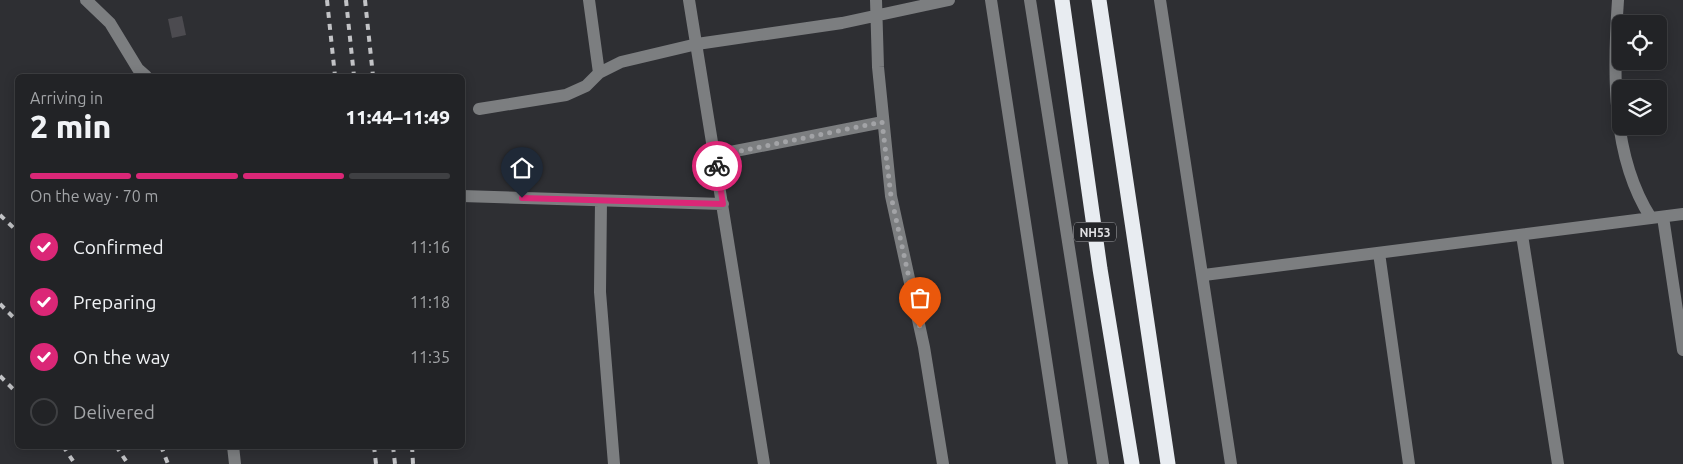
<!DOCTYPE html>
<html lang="en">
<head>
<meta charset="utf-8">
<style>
	:root { --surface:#222326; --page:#2e2f32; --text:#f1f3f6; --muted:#a2a4a7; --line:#3f4043; --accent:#db2777 }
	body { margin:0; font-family:Ubuntu,sans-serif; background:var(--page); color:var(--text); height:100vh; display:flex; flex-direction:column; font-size:19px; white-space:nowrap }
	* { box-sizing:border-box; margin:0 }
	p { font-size:16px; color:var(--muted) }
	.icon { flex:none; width:28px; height:28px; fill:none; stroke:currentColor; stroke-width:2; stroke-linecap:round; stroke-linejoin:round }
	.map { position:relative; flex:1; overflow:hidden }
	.sheet { position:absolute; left:15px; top:74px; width:450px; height:375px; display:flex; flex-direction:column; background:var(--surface); border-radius:8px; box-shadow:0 2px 12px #0003,0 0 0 1px var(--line) }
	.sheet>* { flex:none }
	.controls { position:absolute; left:1612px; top:15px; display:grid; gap:10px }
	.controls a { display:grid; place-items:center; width:55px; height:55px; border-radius:8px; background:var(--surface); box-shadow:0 2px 12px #0003,0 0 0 1px var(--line); font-size:25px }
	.pin { position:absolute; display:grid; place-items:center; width:42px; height:42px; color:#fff; margin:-51px -21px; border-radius:50% 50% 50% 0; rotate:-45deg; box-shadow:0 0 5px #0007 }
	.pin .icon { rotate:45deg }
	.courier { position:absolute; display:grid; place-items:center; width:50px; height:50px; margin:-25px; border:4px solid #db2777; border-radius:50%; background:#fff; color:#222; box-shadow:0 1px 6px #0007 }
	.summary em { font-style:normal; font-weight:800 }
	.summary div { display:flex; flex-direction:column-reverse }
	.summary { display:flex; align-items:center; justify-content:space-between; height:85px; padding:0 15px }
	h1 { font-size:32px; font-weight:800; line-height:38px }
	.bar { display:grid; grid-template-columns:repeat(4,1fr); gap:8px 5px; align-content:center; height:60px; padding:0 15px }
	.bar i { height:6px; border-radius:4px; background:var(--line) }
	.bar .on { background:var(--accent) }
	.bar p { grid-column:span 4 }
	ol { padding:0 15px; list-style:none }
	li { display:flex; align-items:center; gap:15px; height:55px }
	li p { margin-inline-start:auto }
	li .icon { padding:5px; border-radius:50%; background:var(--accent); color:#fff; stroke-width:4 }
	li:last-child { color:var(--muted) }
	li i { width:28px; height:28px; border:2px solid var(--line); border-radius:50% }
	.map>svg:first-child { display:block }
	.building { fill:#4c4b50 }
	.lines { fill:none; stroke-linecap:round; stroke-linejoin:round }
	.minor { stroke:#7c7e80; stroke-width:12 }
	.highway { stroke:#e8ecf1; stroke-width:15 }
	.rail { stroke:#c2c3c6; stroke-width:4; stroke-dasharray:6 6; stroke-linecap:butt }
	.done { stroke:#a2a3a6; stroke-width:5; stroke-dasharray:0 9 }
	.route { stroke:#db2777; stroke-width:6 }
	.labels { text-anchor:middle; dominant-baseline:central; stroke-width:4.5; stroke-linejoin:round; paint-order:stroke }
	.shield { fill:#242529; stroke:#a8a9ac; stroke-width:1 }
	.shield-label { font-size:12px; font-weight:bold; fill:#e1e1e4 }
</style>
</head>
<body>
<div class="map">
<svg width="1683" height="464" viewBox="0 0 1683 464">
	<rect width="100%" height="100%" fill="#2e2f33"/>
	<path class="building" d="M182,16L186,35L172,38L168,19Z"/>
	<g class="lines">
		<path class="minor" d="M86,0L110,23L138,69L146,76
			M589,0L599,73
			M689,0L764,464
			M876,0L878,67L891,196L924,347L943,464
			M991,0L1062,464
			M1030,0L1103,464
			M1160,0L1231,464
			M1618,0C1613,71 1611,156 1651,218
			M479,109L566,95L586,86L599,73L621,62L697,44L842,23L949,0
			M715,155L883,122
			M462,196L723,204
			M601,201L600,292L614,464
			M1663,217L1683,350
			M1522,235L1558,464
			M1379,253L1409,464
			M1204,275L1683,214
			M233,446L235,464"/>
		<path class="highway" d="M1062,0L1100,269L1132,464
			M1099,0L1168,464"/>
		<path class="rail" d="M327,0L335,76
			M346,0L354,76
			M365,0L373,76
			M0,215L18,232
			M0,304L18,322
			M0,376L18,394
			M63,446L75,464
			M116,446L128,464
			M161,446L168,464
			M374,446L376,464
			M393,446L395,464
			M412,446L413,464"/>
	</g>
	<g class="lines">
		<path class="done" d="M717,166L716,156L882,122L891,196L920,328"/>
		<path class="route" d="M522,198L723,204L717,166"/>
	</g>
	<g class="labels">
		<rect class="shield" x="1074" y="222.5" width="42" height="19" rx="4"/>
		<g class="shield-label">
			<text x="1095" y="232">NH53</text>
		</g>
	</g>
</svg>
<div class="controls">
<a><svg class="icon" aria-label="locate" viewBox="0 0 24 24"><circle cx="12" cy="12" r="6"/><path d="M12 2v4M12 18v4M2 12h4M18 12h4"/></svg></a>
<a><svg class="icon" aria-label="layers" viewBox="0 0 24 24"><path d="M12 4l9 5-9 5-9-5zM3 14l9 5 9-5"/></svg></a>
</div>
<div class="pin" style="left:920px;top:328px;background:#ea580c"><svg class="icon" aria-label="bag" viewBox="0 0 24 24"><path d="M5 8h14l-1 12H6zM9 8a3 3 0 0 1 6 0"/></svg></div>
<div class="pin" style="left:522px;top:198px;background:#1f2937"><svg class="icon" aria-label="home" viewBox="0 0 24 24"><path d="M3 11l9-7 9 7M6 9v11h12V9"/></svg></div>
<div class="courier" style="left:717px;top:166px"><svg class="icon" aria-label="bike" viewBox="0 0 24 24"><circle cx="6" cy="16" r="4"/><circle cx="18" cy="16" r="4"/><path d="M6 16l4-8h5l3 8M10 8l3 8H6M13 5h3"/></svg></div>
<section class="sheet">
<div class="summary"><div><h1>2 min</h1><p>Arriving in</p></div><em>11:44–11:49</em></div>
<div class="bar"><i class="on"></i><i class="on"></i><i class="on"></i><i></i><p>On the way · 70 m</p></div>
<ol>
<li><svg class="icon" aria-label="check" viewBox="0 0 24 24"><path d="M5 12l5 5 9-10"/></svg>Confirmed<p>11:16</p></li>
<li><svg class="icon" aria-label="check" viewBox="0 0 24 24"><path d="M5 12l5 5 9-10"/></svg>Preparing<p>11:18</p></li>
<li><svg class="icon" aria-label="check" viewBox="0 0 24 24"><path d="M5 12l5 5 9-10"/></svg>On the way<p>11:35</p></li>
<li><i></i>Delivered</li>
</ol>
</section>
</div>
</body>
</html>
